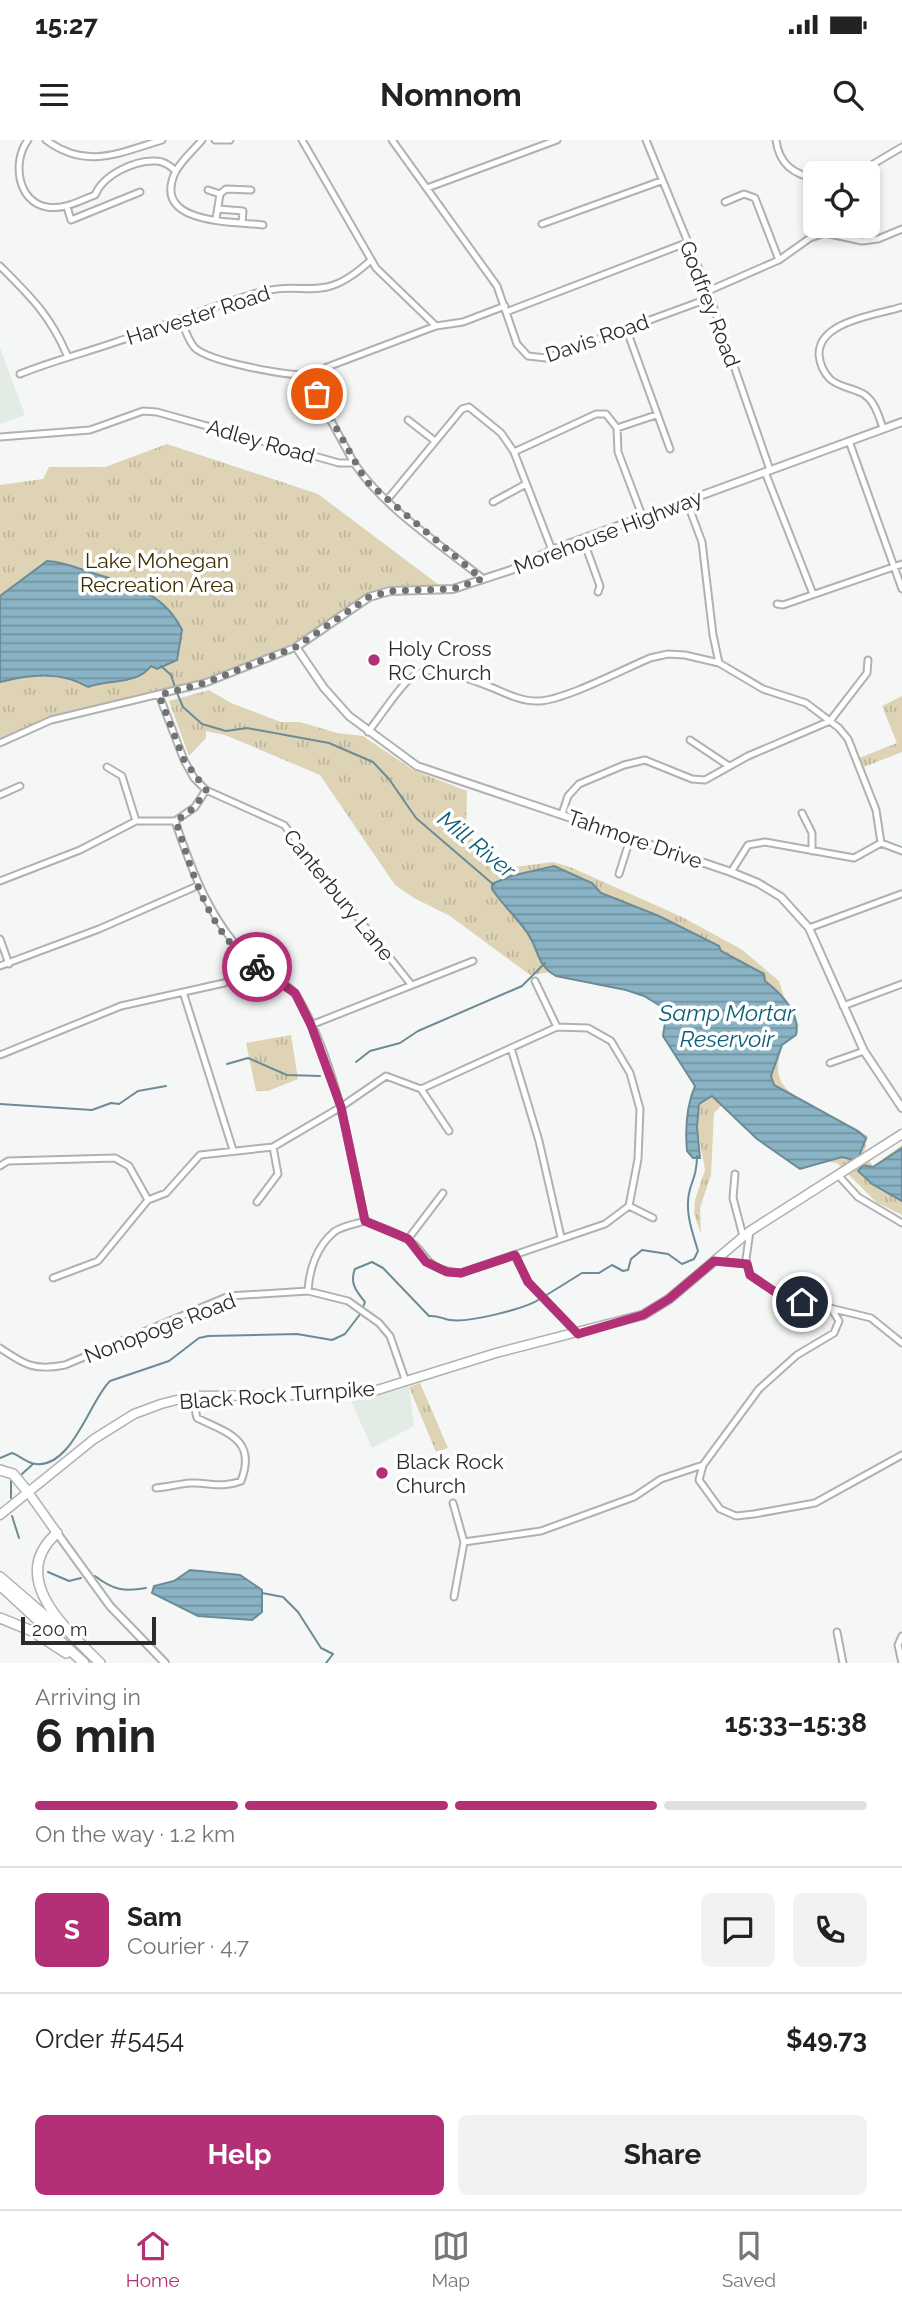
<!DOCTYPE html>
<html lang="en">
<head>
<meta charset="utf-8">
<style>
	:root { --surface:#fff; --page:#f2f2f2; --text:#222; --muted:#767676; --line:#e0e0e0; --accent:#b33077 }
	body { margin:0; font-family:Raleway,sans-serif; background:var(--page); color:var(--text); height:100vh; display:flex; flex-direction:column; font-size:26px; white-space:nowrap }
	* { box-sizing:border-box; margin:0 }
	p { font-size:23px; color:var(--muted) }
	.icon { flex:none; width:38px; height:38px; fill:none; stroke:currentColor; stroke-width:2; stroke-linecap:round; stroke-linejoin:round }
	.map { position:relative; height:1523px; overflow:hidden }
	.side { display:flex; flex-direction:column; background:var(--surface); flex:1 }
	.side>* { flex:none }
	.buttons { position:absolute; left:803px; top:21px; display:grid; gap:14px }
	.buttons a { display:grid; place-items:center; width:77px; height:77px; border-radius:10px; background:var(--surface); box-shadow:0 4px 10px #0003; font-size:35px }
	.scale { position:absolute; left:21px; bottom:18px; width:135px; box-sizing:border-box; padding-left:7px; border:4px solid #2a2c2b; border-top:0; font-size:19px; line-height:24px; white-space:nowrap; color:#2a2c2b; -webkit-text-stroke:5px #fff; paint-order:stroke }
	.pin { position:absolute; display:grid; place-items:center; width:60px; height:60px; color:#fff; margin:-30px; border:4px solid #fff; border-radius:50%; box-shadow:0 2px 7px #0007 }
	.courier { position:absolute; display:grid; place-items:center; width:70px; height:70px; margin:-35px; border:5px solid #b33077; border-radius:50%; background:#fff; color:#222; box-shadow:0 2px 9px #0007 }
	.summary em { font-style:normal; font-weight:700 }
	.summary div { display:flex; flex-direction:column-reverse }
	.summary { display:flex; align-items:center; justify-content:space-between; height:119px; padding:0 35px }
	h1 { font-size:46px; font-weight:700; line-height:52px }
	.bar { display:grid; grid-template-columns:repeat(4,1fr); gap:10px 7px; align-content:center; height:84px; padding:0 35px }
	.bar i { height:9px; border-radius:5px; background:var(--line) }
	.bar .selected { background:var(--accent) }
	.bar p { grid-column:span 4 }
	.line { display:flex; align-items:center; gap:18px; padding:0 35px; border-top:2px solid var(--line) }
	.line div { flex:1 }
	.round { display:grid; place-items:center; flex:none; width:74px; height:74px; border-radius:10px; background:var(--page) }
	.cta { display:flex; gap:14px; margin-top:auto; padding:14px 35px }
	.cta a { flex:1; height:80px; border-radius:10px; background:var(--accent); color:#fff; font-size:28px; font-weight:700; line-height:80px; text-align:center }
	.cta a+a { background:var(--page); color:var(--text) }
	.status { display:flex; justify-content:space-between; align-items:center; height:49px; padding:0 35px; background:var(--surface); direction:ltr }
	.status svg { height:19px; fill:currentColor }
	header { display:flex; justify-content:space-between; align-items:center; height:91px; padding:0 35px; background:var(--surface); font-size:32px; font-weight:700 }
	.tabs { display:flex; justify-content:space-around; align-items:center; height:98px; border-top:2px solid var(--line); background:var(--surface); font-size:19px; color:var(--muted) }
	.tabs a { display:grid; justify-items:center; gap:4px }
	.tabs .selected { color:var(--accent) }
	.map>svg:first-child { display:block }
	.built { fill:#e2ece5 }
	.park { fill:url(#park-tufts) }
	.water { fill:url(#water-rules); stroke:#6d8b97; stroke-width:2 }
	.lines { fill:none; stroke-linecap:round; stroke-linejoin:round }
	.stream { stroke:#6d8b97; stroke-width:2 }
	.minor-casing { stroke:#afb2b0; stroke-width:9 }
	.tertiary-casing { stroke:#afb2b0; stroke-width:10 }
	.primary-casing { stroke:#afb2b0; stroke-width:11 }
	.motorway-casing { stroke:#afb2b0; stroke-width:12 }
	.minor { stroke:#fff; stroke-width:5 }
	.tertiary { stroke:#fff; stroke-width:6 }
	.primary { stroke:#fff; stroke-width:8 }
	.motorway { stroke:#fff; stroke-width:9 }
	.done { stroke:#717372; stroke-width:7; stroke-dasharray:0 12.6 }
	.route { stroke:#b33077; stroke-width:9 }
	.poi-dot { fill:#b33077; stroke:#fff; stroke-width:2.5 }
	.labels { text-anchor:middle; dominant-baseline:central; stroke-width:7; stroke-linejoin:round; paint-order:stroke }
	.street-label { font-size:21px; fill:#2a2c2b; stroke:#fff }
	.park-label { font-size:21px; fill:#3c2e00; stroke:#fff }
	.poi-label { font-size:21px; fill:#2a2c2b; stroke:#fff; text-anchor:start }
	.water-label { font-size:23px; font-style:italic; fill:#0e6079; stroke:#fff }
</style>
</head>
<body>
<div class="status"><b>15:27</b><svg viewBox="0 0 49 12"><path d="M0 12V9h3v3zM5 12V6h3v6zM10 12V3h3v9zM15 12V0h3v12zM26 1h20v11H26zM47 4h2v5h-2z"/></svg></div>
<header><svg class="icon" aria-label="menu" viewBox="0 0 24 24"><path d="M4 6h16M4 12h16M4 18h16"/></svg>Nomnom<svg class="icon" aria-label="search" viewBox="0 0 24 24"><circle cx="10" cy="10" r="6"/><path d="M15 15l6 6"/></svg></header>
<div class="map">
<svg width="902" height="1523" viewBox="0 0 902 1523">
	<defs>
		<pattern id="park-tufts" width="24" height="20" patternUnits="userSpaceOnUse" patternTransform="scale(1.75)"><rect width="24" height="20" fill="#ded3b4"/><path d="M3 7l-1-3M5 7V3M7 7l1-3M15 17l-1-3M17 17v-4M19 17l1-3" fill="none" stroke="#bfb59b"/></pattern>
		<pattern id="water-rules" width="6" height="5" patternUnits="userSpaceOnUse" patternTransform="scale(1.75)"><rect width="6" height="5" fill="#8ab4c5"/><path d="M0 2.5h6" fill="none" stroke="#7193a0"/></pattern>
	</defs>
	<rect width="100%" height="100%" fill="#f4f7f5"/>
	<path class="built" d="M0,208L25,275L0,284Z
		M409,1247L414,1286L372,1308L351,1261Z"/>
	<path class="park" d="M167,304L318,354L439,445L390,446L365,455L295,502L240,526L185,546L47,577L0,600V345L43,339L49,327H105Z
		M209,550L231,563L281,582H300L337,593L363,596L413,630L467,651L466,695L515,727L553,722L570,727L682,777L741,809L779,841L788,869L799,885L795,894L784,900C780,913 774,930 782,943C795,964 847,983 868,996L864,1013L873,1026L902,1005V1075L876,1062L837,1023L822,1021L800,1029L788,1020L780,1006L727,960L714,973L711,1035L700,1068L701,1094L694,1074L695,1060L705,1030L696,981L704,943L675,859L557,831L531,835L526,832L450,776L414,758L395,745L320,635L225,595L206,591V598L189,616L169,561Z
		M902,556V612L864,627L859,618L897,603L882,566Z
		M291,895L298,939L268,951H256L246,903Z
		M420,1243L448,1308L436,1312L409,1247Z"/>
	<path class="water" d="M47,421C67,422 81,430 99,435C134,445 165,455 182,490L177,520L157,529L151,526C137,545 110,539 88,547C60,531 32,534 0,542V456Z
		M554,726L592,743L601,753L659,776L719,806L721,811L764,834L765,841C781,853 801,874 796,895L782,905L771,936L774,945L858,991L866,998L859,1016L853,1020L842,1017L800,1029L757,999L712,956L699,964L697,987L700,1018H693L687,1011C685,988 686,967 695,946L663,896L667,870L644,856L626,850L556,836C538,826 539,813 530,797C520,780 503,766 492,749V744L511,736Z
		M902,1008V1061L872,1044L858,1031L863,1025L873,1027Z
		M190,1430L240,1435L262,1450V1472L252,1480L198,1476L152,1453L154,1446L174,1441Z"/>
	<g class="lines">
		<path class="stream" d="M161,526L171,535L175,547
			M177,553L183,567L202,584L226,591L247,588L329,603L373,622L389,639L416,678L494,745
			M356,922L370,911L400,903L418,891L522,846L545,823
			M227,924L248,918L287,935L320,936
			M0,964L92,970L111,963L119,964L138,951L166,946
			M545,1156L582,1133H599L612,1125L623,1131L628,1130L631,1119L642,1110L668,1114L682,1124L694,1119L698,1111C692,1091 684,1070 690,1049C694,1037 697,1030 697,1016
			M363,1167L365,1162C357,1152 349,1143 355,1129L372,1122L383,1128L429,1176C438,1175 442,1179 450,1180C468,1183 525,1169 540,1159
			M0,1318L12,1313C21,1316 26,1323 36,1324C72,1328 90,1260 110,1241L169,1221L199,1198L208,1196L297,1194L332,1200L345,1194L361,1173
			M22,1334L33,1324
			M11,1358V1341
			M12,1376L19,1398
			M48,1432L69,1441L81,1438
			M95,1436C113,1450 124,1452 146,1448
			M262,1453L283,1457L298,1472L321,1508L333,1514L326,1523"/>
		<defs>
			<path id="minor" d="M28,0C12,21 17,62 47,67C64,70 79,61 95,55C103,35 134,20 156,21C164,21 170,26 176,31
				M46,0C86,30 119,13 162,0
				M202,0C194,10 179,22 174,35C154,85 234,81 263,85
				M215,0H230
				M302,0L376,128L436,186
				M392,0L497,146L517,204L528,216L546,218L710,158
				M646,0L708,151L770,330
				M776,0C779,24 793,34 816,39
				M858,33L902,7
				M427,48L557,0
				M208,50L220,54
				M725,62L744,54L755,58L779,120
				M67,67L71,80L140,52
				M218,69L243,71L242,82
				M216,79L220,54L226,49L251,50
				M542,84L661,41
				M0,126C30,156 50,175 67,215
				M708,151L779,120L810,98L825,93L862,101L878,99L902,89
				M506,172L686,103
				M181,179C185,189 188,201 195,208C210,222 284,235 306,235L436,186L463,182L505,166
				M626,188L670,309
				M20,234C52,221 84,213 116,202C162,186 207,168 253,154C308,137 319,168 371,120
				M306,235L354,323
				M408,280L435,301
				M617,288L656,275
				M883,288C879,277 875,262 865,255C855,248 840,248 830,239C824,233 820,224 819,215C818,181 877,175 902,167
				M0,297L90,290L143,271L157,272L339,323H354C385,369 439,403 482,438
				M849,301L902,449
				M514,312L596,274H606L617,288L618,312L643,378
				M765,332L813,454
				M387,360L462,269L469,267L501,293L514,312L552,410
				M493,362L526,344
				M687,362L702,402L713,495L719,523L763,549L806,563L839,588L848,599L876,670L881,703
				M583,399L600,446L598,452
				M777,464L783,465L902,424
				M159,555L184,620L194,638L206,650L284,685L410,843
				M368,592C418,526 411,516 493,548C507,554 523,562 539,561C565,560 624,529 650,518L668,514L685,515L719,523
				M690,600L729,626
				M0,603L51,580L205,543L296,507
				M107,627L122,636L136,681
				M0,655L20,646
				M802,673L812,693V711
				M562,674L568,656L579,644L624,625L645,620L692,639L705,640L748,616L830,581L867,533L868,520
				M175,681C193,734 210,780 250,821C262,834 287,841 297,856C337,923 349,1006 365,1081
				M881,703L902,711
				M731,732L748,705L765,702L854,718L881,703
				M619,734L630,699
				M0,741L80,710L136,681H175L195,667L206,650
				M809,788L901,754
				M0,799L9,824
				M0,826L99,789L197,746
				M535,841L557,887
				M184,855L233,1010
				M843,866L902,844
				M311,885L473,821
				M511,908L539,1001L561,1097
				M0,915L121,866L224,843L252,824
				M830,923L864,911
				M0,1026L8,1021L115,1018L129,1026L148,1060
				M735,1034L733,1058L743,1096
				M838,1035L858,1057L902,1083
				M257,1062L278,1034L273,1007
				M629,1066L653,1078
				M750,1091L746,1119L750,1135L781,1156L871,1178L902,1203
				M408,1099L443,1053
				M515,1115L528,1142L578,1194
				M715,1121L747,1124
				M53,1138L98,1121L148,1060L166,1053L200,1015L273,1007L341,967L386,936L421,949L449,991
				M308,1151C309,1130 317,1106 334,1092C341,1086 356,1084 365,1081C378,1087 394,1091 407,1099C430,1113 421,1130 461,1133L605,1084L629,1066L638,1019L640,969L630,933L611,901L588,888L557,887L421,949
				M831,1168L839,1181L834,1193L797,1215L759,1249L703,1325L699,1340L720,1369L736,1376L754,1374L815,1363L902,1315
				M0,1208C25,1225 34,1231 65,1225L229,1156L308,1151L348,1161L379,1183L390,1196L406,1242
				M156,1348C167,1347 179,1344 190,1343C209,1342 221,1349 241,1341C257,1300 228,1293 197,1278L192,1256
				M453,1363L464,1402L454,1457
				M464,1402L541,1391L634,1357L661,1339L703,1325
				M837,1492L843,1523
				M902,1523L898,1505L902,1496"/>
			<path id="tertiary" d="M902,282L552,410L511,430L453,449L390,451L369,457L296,507L324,548L349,576L417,626L731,732L758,743L781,757L809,788L864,911L902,968
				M57,1393L110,1466L165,1523"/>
			<path id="primary" d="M28,1352L57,1393
				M0,1375L94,1299L134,1274L161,1264L192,1256L322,1255L374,1251L496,1213L643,1175L669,1159L750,1091L902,994"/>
			<path id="motorway" d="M0,1330L13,1334L28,1352
				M57,1393C6,1438 67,1490 100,1523
				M0,1437L58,1487
				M0,1445L84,1523
				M0,1478L32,1491L66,1513"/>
		</defs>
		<use href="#minor" class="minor-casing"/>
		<use href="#tertiary" class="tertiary-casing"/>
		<use href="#primary" class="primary-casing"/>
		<use href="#motorway" class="motorway-casing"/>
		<use href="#minor" class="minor"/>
		<use href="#tertiary" class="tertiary"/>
		<use href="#primary" class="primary"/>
		<use href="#motorway" class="motorway"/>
	</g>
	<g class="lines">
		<path class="done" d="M257,827C209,795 192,732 176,681L195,667L206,650L184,620L159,555L205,543L296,507L369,457L390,451L453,449L482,439L366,341L317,254"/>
		<path class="route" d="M257,827L295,853L311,885L341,967L365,1081L408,1099L426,1122L447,1132L461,1133L515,1115L528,1142L578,1194L643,1175L669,1159L714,1121L747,1124L750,1135L781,1156L802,1162"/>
	</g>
	<g class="poi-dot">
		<circle cx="374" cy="520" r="7"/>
		<circle cx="382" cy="1333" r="7"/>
	</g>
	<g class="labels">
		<g class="street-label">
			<text transform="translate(710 164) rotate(69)">Godfrey Road</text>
			<text transform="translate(198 175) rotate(-18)">Harvester Road</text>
			<text transform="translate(597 198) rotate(-19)">Davis Road</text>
			<text transform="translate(261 301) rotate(16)">Adley Road</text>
			<text transform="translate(608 392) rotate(-21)">Morehouse Highway</text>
			<text transform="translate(635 699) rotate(19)">Tahmore Drive</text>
			<text transform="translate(339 755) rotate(51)">Canterbury Lane</text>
			<text transform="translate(160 1188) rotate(-21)">Nonopoge Road</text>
			<text transform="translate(277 1255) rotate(-4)">Black Rock Turnpike</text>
		</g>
		<g class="park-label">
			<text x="157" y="420">Lake Mohegan<tspan x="157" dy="24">Recreation Area</tspan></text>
		</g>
		<g class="poi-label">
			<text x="388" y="508">Holy Cross<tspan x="388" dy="24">RC Church</tspan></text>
			<text x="396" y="1321">Black Rock<tspan x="396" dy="24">Church</tspan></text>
		</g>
		<g class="water-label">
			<text transform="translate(477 704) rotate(39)">Mill River</text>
			<text x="727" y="872">Samp Mortar<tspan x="727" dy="26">Reservoir</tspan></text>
		</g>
	</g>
</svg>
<div class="buttons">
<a><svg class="icon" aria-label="locate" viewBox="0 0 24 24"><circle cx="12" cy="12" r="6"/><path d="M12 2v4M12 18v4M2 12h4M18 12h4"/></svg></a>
</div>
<div class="scale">200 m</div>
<div class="pin" style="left:317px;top:254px;background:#ea580c"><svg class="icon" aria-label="bag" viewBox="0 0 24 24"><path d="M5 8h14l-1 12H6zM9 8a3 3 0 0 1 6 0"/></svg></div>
<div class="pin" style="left:802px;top:1162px;background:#1f2937"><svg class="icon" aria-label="home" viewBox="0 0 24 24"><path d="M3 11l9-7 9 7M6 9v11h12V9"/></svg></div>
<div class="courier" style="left:257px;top:827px"><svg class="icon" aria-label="bike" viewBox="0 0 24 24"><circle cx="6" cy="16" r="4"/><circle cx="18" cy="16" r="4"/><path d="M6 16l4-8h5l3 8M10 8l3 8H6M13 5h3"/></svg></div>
</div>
<section class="side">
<div class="summary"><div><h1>6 min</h1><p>Arriving in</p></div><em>15:33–15:38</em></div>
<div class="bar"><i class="selected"></i><i class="selected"></i><i class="selected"></i><i></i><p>On the way · 1.2 km</p></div>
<div class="line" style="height:126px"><b class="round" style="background:var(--accent);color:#fff">S</b><div><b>Sam</b><p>Courier · 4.7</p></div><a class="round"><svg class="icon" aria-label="chat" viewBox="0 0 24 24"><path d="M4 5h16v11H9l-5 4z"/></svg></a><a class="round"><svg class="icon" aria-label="phone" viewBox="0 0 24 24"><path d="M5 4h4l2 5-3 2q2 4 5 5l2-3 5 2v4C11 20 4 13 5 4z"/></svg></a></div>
<div class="line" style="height:91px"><div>Order #5454</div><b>$49.73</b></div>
<div class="cta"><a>Help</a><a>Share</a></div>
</section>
<nav class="tabs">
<a class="selected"><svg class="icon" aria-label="home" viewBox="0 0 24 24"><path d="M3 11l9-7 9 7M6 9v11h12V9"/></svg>Home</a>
<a><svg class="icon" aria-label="map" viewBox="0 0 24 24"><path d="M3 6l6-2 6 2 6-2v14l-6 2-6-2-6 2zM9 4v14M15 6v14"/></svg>Map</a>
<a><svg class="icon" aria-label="saved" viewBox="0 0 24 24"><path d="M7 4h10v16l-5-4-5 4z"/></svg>Saved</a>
</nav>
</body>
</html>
